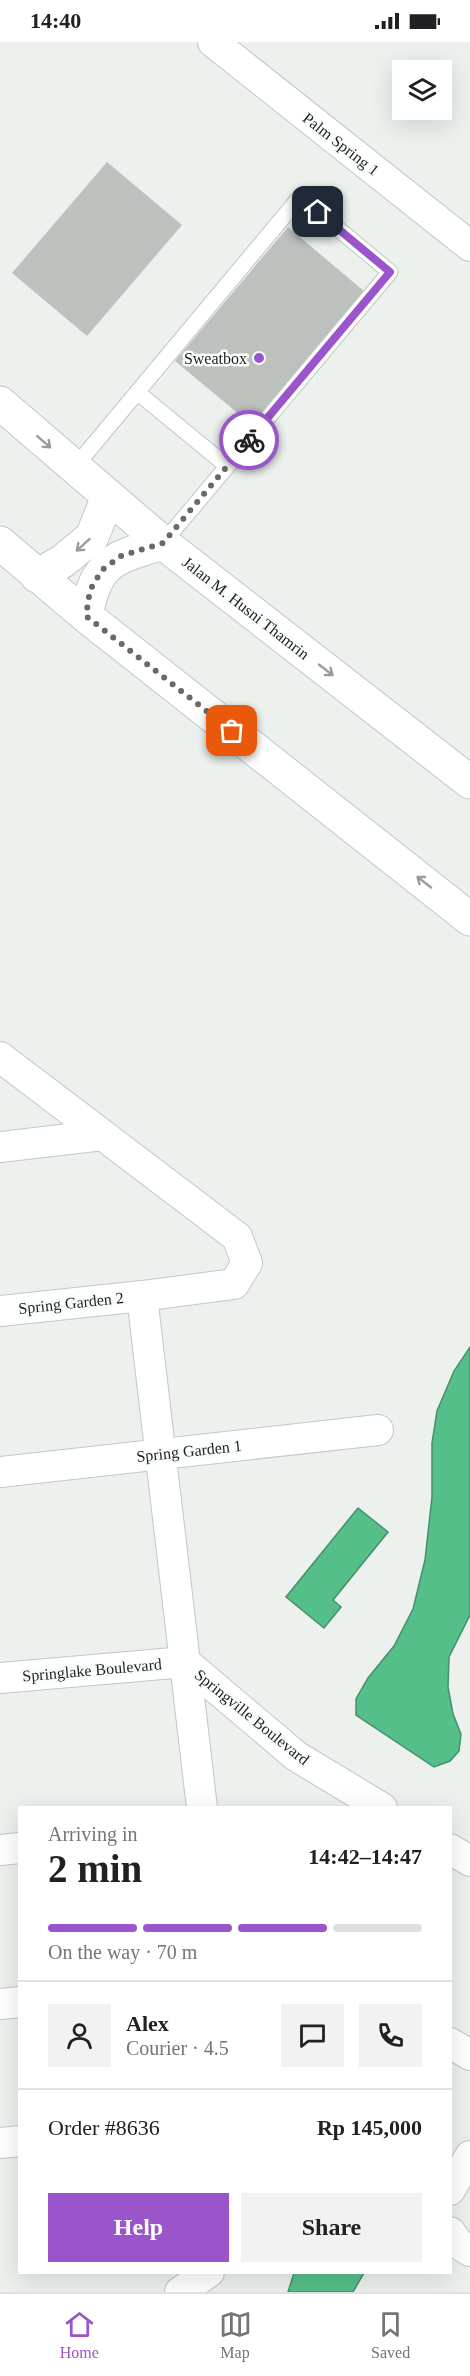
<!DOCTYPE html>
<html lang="en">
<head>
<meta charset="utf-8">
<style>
	:root { --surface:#fff; --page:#f2f2f2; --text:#202124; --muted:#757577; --line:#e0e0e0; --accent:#9a55ca }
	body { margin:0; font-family:"Times New Roman",serif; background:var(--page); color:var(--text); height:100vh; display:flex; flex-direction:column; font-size:22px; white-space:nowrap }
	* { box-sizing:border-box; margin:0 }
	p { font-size:20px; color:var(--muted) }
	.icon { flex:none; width:33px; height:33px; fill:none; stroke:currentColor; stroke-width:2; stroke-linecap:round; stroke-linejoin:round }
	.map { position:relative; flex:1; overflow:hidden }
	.drawer { position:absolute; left:18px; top:1764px; width:434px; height:468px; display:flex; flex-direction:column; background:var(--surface); border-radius:0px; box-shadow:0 6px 24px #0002 }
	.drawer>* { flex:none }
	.buttons { position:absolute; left:392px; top:18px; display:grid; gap:12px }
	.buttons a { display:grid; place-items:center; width:60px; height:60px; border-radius:0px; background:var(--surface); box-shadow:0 6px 24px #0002; font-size:30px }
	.pin { position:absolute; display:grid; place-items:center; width:51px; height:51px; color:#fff; margin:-26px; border-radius:12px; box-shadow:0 3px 9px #0006 }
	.courier { position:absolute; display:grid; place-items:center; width:60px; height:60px; margin:-30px; border:4px solid #9a55ca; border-radius:50%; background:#fff; color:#222; box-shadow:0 2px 8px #0007 }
	.head em { font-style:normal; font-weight:600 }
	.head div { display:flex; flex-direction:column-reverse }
	.head { display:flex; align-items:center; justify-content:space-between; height:102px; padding:0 30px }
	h1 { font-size:39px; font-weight:600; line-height:45px }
	.bar { display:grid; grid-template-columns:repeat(4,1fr); gap:9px 6px; align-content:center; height:72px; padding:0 30px }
	.bar i { height:8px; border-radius:4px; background:var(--line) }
	.bar .current { background:var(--accent) }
	.bar p { grid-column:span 4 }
	.line { display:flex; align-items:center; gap:15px; padding:0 30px; border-top:2px solid var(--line) }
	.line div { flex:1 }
	.round { display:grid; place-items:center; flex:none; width:63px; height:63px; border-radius:0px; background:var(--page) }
	.primary-button { display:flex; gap:12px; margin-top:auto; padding:12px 30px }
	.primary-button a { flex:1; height:69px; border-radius:0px; background:var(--accent); color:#fff; font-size:24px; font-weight:600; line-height:69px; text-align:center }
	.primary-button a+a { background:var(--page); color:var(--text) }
	.status { display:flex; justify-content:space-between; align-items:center; height:42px; padding:0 30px; background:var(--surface); direction:ltr }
	.status svg { height:16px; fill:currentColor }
	.dock { display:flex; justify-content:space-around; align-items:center; height:84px; border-top:2px solid var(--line); background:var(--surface); font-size:16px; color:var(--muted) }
	.dock a { display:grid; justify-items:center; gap:3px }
	.dock .current { color:var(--accent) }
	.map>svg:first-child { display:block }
	.water { fill:#55bf8a; stroke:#45906a; stroke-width:1.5 }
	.building { fill:#bdc1be }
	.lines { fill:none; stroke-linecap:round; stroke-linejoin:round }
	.lane-casing { stroke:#c2c7c4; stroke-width:17 }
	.street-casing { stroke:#c2c7c4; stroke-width:32 }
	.secondary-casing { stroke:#c2c7c4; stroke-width:35 }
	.lane { stroke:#fff; stroke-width:15 }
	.street { stroke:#fff; stroke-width:30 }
	.secondary { stroke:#fff; stroke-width:33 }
	.oneway { stroke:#9a9b9a }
	.done { stroke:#676a67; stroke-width:6; stroke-dasharray:0 10.8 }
	.route { stroke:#9a55ca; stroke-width:8 }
	.poi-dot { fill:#9a55ca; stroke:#f9fefb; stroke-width:2 }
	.labels { text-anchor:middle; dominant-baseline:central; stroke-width:5; stroke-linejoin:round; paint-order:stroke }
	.street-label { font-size:16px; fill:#1f211f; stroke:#f9fefb }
	.poi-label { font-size:16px; fill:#1f211f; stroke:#f9fefb; text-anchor:end }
</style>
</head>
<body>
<div class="status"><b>14:40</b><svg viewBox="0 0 49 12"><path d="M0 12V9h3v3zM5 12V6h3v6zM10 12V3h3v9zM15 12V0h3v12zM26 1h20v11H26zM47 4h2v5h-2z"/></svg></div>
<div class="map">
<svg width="470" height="2250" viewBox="0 0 470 2250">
	<rect width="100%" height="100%" fill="#ecf1ee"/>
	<path class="water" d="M470,1305V1573L449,1615L448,1645L453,1672L461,1692L459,1709L450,1719L434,1725L356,1673V1657L368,1636L394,1604L413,1567L425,1518L432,1455V1401L437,1369L454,1329Z
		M358,1466L388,1490L333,1558L341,1565L324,1586L286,1555Z
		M294,2231V2230L364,2231L353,2250H288Z"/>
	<path class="building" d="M107,120L182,183L87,294L12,231Z
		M288,185L365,250L252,383L175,319Z"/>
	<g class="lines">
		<defs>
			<path id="lane" d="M137,350L227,424
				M74,426L300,155L390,230L163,501"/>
			<path id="street" d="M213,0L470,204
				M0,1015L237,1195L247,1221L234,1242L142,1254L202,1766
				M0,1105L103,1093
				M0,1269L142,1254
				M0,1430L378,1388
				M0,1636L185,1620L296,1714L382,1766
				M450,1807L470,1819
				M0,1808L20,1806
				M0,1962L20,1960
				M450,2001L470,2013
				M0,2101L20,2099
				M450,2148L470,2114
				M450,2190L459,2202L470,2209
				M180,2250L209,2230"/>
			<path id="secondary" d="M0,361L163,501L470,740
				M0,501L86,574L470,877
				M37,534L63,519L92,495L108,455
				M86,574C96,519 113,516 163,501"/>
		</defs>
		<use href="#lane" class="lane-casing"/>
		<use href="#street" class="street-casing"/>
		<use href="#secondary" class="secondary-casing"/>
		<use href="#lane" class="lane"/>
		<use href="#street" class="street"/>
		<use href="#secondary" class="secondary"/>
	</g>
	<defs><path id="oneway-shaft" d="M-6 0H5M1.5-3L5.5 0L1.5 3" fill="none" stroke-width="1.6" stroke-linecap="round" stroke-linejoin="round" transform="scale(1.5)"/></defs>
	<g class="oneway">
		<use href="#oneway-shaft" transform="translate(44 400) rotate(41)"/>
		<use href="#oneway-shaft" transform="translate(83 503) rotate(138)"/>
		<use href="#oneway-shaft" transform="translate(326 628) rotate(38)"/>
		<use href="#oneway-shaft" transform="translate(424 840) rotate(-142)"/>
	</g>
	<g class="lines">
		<path class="done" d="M232,689L86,574L90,548L102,528L121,514L163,501L249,398"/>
		<path class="route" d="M249,398L390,230L318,170"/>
	</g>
	<circle class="poi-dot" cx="259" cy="316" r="6"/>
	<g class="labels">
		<g class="street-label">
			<text transform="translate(341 102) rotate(38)">Palm Spring 1</text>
			<text transform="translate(246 566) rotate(38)">Jalan M. Husni Thamrin</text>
			<text transform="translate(71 1261) rotate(-6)">Spring Garden 2</text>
			<text transform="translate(189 1409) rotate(-6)">Spring Garden 1</text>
			<text transform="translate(92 1628) rotate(-5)">Springlake Boulevard</text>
			<text transform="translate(252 1675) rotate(39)">Springville Boulevard</text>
		</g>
		<g class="poi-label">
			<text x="247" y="316">Sweatbox</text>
		</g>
	</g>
</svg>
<div class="buttons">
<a><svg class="icon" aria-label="layers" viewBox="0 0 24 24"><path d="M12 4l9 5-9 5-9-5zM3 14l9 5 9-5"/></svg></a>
</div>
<div class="pin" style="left:232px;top:689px;background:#ea580c"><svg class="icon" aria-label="bag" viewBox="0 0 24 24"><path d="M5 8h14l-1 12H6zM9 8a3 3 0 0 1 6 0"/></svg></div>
<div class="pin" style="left:318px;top:170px;background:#1f2937"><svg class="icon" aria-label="home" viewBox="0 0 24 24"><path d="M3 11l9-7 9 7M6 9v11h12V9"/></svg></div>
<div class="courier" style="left:249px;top:398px"><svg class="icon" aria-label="bike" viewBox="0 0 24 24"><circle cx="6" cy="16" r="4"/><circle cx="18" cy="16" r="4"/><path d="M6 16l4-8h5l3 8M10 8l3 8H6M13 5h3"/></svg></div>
<section class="drawer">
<div class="head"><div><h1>2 min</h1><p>Arriving in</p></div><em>14:42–14:47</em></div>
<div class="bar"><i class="current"></i><i class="current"></i><i class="current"></i><i></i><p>On the way · 70 m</p></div>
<div class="line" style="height:108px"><a class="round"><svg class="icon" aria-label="person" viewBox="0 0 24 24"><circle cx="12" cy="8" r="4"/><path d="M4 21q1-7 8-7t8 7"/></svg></a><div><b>Alex</b><p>Courier · 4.5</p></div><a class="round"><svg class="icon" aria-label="chat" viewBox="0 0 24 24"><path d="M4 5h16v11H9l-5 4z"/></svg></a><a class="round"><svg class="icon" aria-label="phone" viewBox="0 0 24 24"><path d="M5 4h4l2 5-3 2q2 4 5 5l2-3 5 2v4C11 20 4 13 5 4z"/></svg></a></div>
<div class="line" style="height:78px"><div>Order #8636</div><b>Rp 145,000</b></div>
<div class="primary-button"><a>Help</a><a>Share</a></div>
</section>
</div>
<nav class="dock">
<a class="current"><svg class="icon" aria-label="home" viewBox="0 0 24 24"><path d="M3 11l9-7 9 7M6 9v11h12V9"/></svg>Home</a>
<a><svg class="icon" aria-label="map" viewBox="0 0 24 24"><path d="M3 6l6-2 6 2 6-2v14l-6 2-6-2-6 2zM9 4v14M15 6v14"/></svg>Map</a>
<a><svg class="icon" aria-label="saved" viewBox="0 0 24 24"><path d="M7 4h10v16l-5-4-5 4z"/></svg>Saved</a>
</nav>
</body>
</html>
